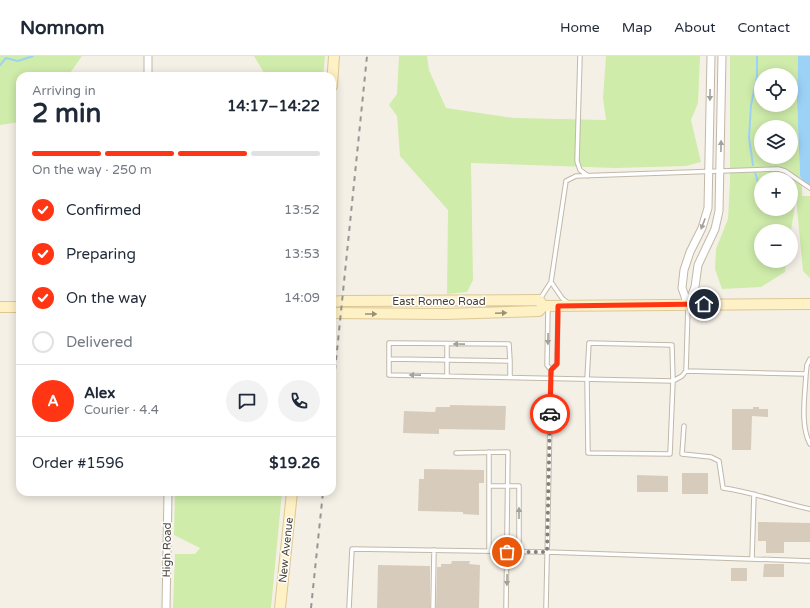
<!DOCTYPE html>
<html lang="en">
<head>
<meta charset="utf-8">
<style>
	:root { --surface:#fff; --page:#f2f2f3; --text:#1f2937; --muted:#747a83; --line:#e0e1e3; --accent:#ff3513 }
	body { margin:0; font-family:"Varela Round",sans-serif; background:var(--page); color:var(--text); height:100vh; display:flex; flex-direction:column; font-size:15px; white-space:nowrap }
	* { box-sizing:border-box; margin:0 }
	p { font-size:13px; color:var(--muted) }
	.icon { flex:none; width:22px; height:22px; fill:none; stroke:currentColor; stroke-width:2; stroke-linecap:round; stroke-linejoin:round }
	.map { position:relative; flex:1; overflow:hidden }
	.panel { position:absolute; left:16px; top:16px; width:320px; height:424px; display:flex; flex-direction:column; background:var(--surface); border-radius:12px; box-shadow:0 2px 10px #0003 }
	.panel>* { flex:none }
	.controls { position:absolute; left:754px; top:12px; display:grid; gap:8px }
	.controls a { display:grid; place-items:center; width:44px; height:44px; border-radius:50%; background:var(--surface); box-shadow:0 2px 10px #0003; font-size:20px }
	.pin { position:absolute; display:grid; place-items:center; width:34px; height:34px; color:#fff; margin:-17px; border:2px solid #fff; border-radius:50%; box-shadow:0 1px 4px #0007 }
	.courier { position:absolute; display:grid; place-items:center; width:40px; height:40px; margin:-20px; border:3px solid #ff3513; border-radius:50%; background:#fff; color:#222; box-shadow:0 1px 5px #0007 }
	.summary em { font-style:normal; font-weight:700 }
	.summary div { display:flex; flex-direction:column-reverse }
	.summary { display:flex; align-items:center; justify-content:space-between; height:68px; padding:0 16px }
	h1 { font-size:26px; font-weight:700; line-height:30px }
	.bar { display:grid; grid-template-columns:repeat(4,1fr); gap:6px 4px; align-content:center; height:48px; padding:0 16px }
	.bar i { height:5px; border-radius:3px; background:var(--line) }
	.bar .selected { background:var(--accent) }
	.bar p { grid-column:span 4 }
	.line { display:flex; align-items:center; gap:10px; padding:0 16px; border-top:1px solid var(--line) }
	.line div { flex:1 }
	.round { display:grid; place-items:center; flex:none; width:42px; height:42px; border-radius:21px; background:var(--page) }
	ol { padding:0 16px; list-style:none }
	li { display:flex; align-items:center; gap:12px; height:44px }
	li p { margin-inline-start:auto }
	li .icon { padding:4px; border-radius:50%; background:var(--accent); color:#fff; stroke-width:4 }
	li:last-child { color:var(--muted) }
	li i { width:22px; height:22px; border:2px solid var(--line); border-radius:50% }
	header { display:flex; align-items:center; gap:24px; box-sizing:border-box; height:56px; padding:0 20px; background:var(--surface); border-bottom:1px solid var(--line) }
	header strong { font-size:19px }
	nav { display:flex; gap:22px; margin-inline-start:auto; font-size:14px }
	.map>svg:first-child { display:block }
	.green { fill:#cfecab; fill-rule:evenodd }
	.water { fill:#9dd2f7 }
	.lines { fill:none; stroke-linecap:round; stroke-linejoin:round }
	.stream { stroke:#9dd2f7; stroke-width:2 }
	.building { fill:#d7ccbb }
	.lane-casing { stroke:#c1b8a8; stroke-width:5.5 }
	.street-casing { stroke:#c1b8a8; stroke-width:9 }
	.secondary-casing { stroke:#dcc894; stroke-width:12 }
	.lane { stroke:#fff; stroke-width:3.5 }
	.street { stroke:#fff; stroke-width:7 }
	.secondary { stroke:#fff1c6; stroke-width:10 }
	.rail { stroke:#969696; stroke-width:2; stroke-dasharray:5 5; stroke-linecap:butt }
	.oneway { fill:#a4a09a }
	.oneway2 { fill:#9a9076 }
	.done { stroke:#857e73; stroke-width:4; stroke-dasharray:0 7.2 }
	.route { stroke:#ff3513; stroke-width:5 }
	.labels { text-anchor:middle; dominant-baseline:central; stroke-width:3; stroke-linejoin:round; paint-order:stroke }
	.street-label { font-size:11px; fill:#484035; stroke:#fff }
</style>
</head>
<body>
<header>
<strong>Nomnom</strong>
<nav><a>Home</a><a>Map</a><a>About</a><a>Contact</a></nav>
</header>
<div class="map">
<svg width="810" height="552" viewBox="0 0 810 552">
	<rect width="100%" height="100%" fill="#f5f0e6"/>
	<path class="green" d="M0,0H82L68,20H20V66L0,69Z
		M254,0H325L323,20H266Z
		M399,0H427L429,14L446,52L514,62L606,64L603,42L606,0H700L698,47L691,64L701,106L686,110L615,112L471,107L473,224L467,236L447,238L448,154L400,100L397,60L389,49L397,38Z
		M730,0H798L797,44L800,120L802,124V140H810V222L803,215L796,142L791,175H761V205H786L785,216L761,231L722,233L715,213L716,193L728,163L730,126ZM761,19H791V49H761ZM761,71H791V101H761ZM761,123H791V153H761Z
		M175,436H282L271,552H173L175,498H195L200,492L174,479Z"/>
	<path class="water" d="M798,0H810V129L802,124L800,120L797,44Z"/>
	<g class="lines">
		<path class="stream" d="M0,9L6,2L18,5L33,0
			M753,109L749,82L751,49L757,21V0
			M755,116L761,137"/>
	</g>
	<path class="building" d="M450,349L506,350L505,374L439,373V378L403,377L404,355L435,356L436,351H450Z
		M753,351H759V353H768V361L752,360L751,394H732V353H753Z
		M424,413L484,414V427H479V459L463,458V456L418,455L419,423H424Z
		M682,417H708V438H682Z
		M637,419L668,420V436H637Z
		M758,466L810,467V486H784V497H766V485H758Z
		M452,505H470L469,508L480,509L479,552H436L437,511H441V508H451Z
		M764,508H784V521H763Z
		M378,509L430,510V552H377Z
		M731,512H747V525H731Z"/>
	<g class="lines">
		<defs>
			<path id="lane" d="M580,0L577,105L580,114L588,120
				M551,226L562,242L569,248
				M540,243L551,226L566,125L576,120L778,113L785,115L810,132
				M589,287L672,289L673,325L670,398L588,397L587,323Z
				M447,288V320
				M390,303L510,305V321
				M510,305L509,288L389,287V319L673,325L682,320L686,315L688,250
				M551,314L557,308L558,251
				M686,315L806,318C805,340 800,369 810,388
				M806,318L807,309L810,303
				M684,370L682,398L711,401L719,405L723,432C753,436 781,447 810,453
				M456,397L508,396L506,552
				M490,430H519V496
				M489,495V396
				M752,503L754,438
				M349,552L352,493L547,496L810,505
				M433,552L434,494
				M546,552L551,314L547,309L548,251"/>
			<path id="street" d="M148,20V0
				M688,249L682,232L684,214L690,196L702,172L708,152L711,0
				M688,249L695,231L698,209L715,173L719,155L722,0
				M166,552L168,436"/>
			<path id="secondary" d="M332,30L334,0
				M332,246L342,245L539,244L543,250
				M543,250L810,248
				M0,251H20
				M332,257L444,258L539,255L543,250
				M280,552L292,436"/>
		</defs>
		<use href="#lane" class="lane-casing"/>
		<use href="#street" class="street-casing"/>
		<use href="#secondary" class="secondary-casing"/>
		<use href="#lane" class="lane"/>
		<use href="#street" class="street"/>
		<use href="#secondary" class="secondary"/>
		<path class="rail" d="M332,344L367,0
			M311,552L323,436"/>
	</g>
	<defs><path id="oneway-solid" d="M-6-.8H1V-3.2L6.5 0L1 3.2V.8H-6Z"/></defs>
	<g class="oneway">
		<use href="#oneway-solid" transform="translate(710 39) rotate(91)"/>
		<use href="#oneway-solid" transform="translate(721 90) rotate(-89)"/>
		<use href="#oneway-solid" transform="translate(703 168) rotate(111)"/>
		<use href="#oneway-solid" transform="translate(548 283) rotate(91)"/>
		<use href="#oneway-solid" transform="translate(459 288) rotate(-179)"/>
		<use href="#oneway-solid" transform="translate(415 319) rotate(-179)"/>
		<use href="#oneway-solid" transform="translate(519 457) rotate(-90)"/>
		<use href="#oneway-solid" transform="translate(507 524) rotate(91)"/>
	</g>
	<g class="oneway2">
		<use href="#oneway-solid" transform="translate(501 257) rotate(-2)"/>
		<use href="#oneway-solid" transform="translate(371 258)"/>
	</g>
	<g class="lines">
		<path class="done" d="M507,496H547L550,358"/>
		<path class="route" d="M550,358L551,314L557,308L558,250L704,248"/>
	</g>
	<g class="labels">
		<g class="street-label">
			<text x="439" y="245">East Romeo Road</text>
			<text transform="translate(167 494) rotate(-89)">High Road</text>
			<text transform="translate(286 494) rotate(-84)">New Avenue</text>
		</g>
	</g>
</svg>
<div class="controls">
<a><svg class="icon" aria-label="locate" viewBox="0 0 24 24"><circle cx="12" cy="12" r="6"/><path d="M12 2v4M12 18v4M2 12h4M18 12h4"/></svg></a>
<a><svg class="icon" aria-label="layers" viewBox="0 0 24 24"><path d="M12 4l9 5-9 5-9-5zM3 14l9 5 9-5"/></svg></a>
<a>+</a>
<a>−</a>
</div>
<div class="pin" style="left:507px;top:496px;background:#ea580c"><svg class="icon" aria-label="bag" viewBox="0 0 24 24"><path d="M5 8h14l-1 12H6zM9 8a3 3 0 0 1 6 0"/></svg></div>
<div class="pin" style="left:704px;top:248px;background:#1f2937"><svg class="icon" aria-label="home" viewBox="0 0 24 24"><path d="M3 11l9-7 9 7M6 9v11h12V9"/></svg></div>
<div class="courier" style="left:550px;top:358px"><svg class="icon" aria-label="car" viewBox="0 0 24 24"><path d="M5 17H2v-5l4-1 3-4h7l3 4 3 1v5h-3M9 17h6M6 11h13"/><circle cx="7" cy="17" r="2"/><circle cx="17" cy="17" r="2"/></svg></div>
<section class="panel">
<div class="summary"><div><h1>2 min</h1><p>Arriving in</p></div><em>14:17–14:22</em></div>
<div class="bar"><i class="selected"></i><i class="selected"></i><i class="selected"></i><i></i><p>On the way · 250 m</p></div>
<ol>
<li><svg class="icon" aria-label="check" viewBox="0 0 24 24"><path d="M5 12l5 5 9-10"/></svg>Confirmed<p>13:52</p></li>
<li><svg class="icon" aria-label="check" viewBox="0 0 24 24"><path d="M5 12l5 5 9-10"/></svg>Preparing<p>13:53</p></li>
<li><svg class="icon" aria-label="check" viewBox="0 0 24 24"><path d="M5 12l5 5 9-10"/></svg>On the way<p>14:09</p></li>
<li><i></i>Delivered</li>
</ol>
<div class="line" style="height:72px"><b class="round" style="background:var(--accent);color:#fff">A</b><div><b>Alex</b><p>Courier · 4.4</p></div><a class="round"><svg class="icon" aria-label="chat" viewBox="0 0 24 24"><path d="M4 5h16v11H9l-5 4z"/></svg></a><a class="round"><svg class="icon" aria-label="phone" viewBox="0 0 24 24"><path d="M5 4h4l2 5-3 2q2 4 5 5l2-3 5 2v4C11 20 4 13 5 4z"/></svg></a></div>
<div class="line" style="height:52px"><div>Order #1596</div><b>$19.26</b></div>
</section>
</div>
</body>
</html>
